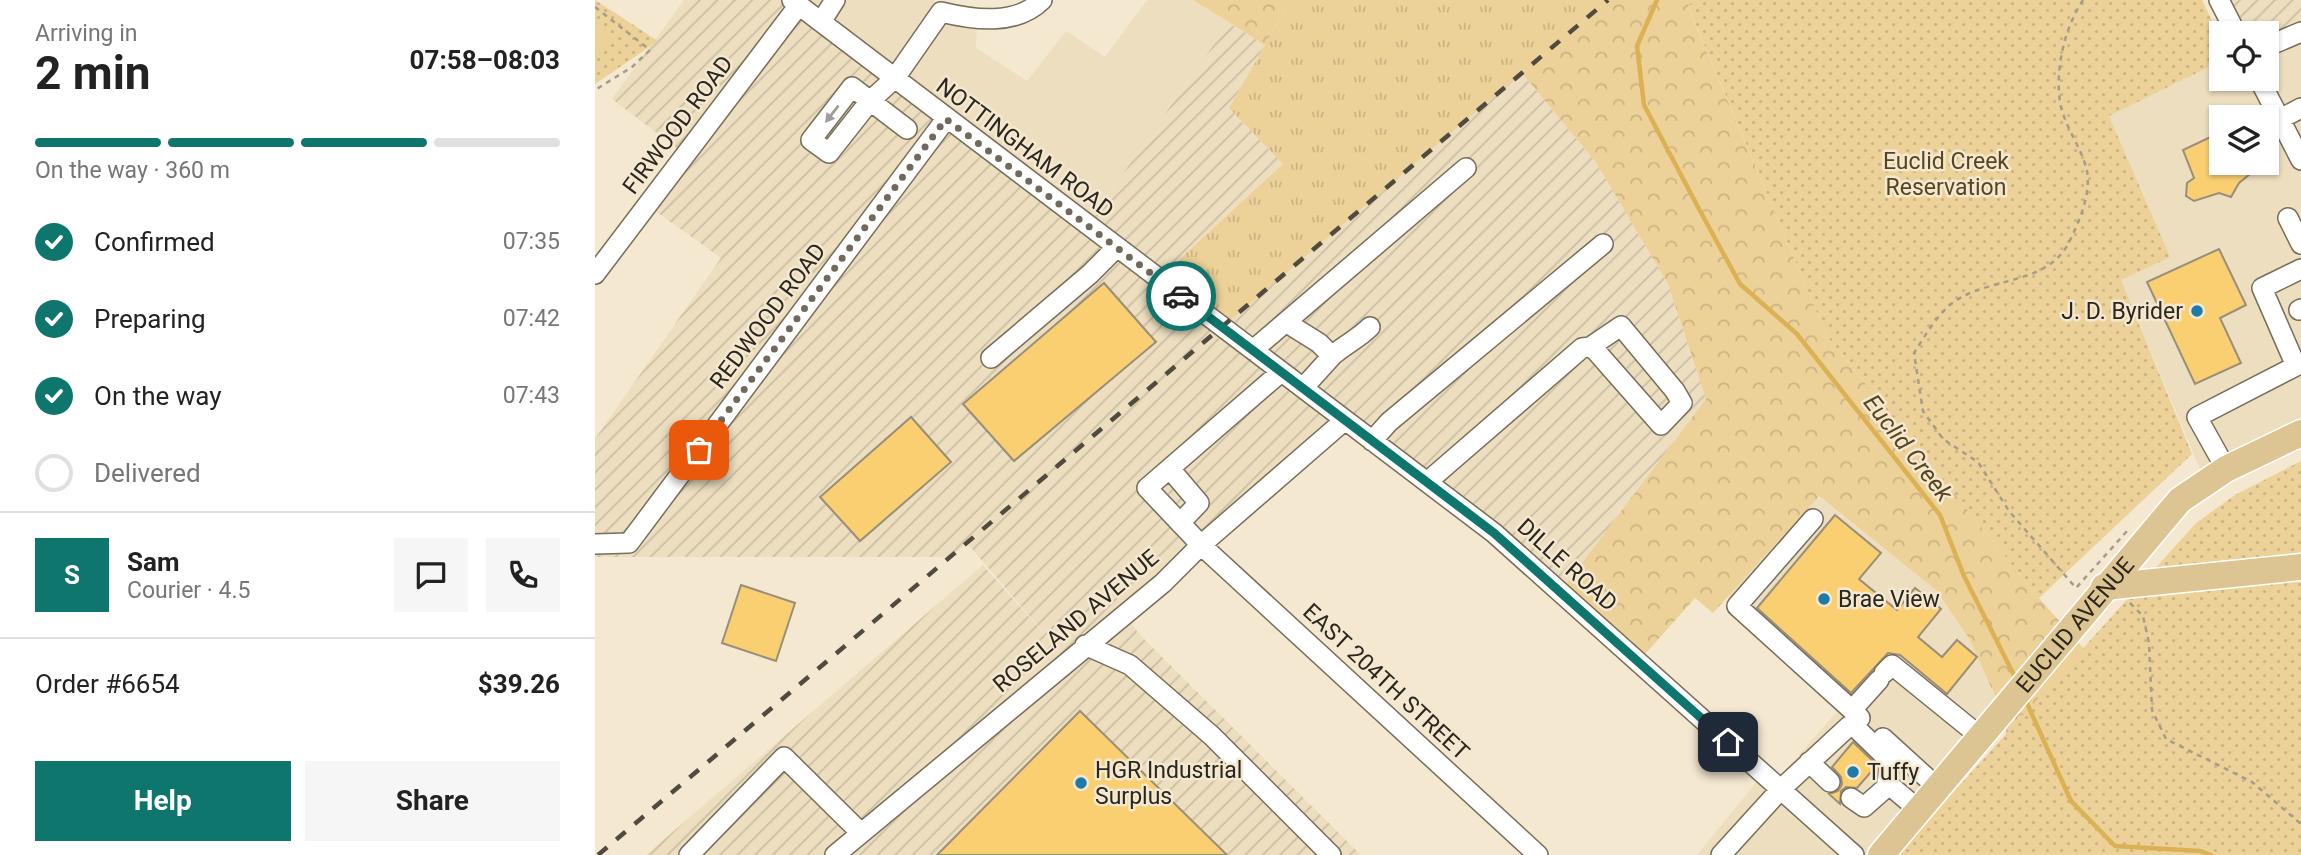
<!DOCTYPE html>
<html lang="en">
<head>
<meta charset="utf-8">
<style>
	:root { --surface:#fff; --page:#f6f6f6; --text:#222; --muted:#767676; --line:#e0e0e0; --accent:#0f766e }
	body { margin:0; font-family:Roboto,sans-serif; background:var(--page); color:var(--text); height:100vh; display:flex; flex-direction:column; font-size:26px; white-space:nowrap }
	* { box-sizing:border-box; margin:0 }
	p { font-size:23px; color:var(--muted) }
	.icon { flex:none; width:38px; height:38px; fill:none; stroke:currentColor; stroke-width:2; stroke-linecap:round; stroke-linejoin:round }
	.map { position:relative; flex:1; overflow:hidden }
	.side { display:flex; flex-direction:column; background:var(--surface); width:595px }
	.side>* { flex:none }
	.tools { position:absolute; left:1614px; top:21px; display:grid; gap:14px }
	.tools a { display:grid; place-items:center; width:70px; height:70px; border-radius:0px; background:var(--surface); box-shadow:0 2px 5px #0004; font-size:35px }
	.pin { position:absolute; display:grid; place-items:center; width:60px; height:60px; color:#fff; margin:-30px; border-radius:14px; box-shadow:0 4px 10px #0006 }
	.courier { position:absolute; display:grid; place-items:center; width:70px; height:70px; margin:-35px; border:5px solid #0f766e; border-radius:50%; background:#fff; color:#222; box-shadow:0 2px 9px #0007 }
	.headline em { font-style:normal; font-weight:700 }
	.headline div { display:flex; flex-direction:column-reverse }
	.headline { display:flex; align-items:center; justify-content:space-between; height:119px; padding:0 35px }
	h1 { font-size:46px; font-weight:700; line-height:52px }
	.bar { display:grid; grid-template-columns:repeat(4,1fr); gap:10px 7px; align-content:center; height:84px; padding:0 35px }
	.bar i { height:9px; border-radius:5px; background:var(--line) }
	.bar .selected { background:var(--accent) }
	.bar p { grid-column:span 4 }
	.line { display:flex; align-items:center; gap:18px; padding:0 35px; border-top:2px solid var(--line) }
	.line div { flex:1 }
	.round { display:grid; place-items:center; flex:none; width:74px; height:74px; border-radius:0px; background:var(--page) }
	ol { padding:0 35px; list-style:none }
	li { display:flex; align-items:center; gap:21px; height:77px }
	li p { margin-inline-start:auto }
	li .icon { padding:7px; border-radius:50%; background:var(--accent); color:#fff; stroke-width:4 }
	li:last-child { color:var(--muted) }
	li i { width:38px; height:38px; border:4px solid var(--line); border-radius:50% }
	.primary-button { display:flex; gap:14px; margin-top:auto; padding:14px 35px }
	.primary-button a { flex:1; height:80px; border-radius:0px; background:var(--accent); color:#fff; font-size:28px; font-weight:700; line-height:80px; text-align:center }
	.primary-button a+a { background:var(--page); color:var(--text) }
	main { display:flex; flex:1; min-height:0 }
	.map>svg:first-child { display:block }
	.built { fill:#ecdebf; fill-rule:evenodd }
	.industrial { fill:url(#industrial-furrows) }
	.grass { fill:url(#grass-tufts) }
	.forest { fill:url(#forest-crowns) }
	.park { fill:url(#park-dots) }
	.garden { fill:#ecd198 }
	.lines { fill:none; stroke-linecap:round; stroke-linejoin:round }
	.stream { stroke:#dbb153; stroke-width:4.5 }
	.building { fill:#facf71; stroke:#998e79; stroke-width:2 }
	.minor-casing { stroke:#776d58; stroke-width:22 }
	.major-casing { stroke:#fff; stroke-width:29 }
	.path { stroke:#a59c8a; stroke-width:2.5; stroke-dasharray:5 5; stroke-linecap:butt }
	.minor { stroke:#fff; stroke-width:19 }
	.major { stroke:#dcc592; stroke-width:26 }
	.rail { stroke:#514b3f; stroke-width:4.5; stroke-dasharray:12 12; stroke-linecap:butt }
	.oneway { fill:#9f9d99 }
	.done { stroke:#716a5c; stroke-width:7; stroke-dasharray:0 12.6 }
	.route { stroke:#0f766e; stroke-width:9 }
	.poi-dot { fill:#1c7ba8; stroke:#f4e8d1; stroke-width:2.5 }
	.labels { text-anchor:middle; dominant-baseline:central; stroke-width:5; stroke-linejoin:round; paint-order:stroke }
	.street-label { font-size:23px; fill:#2a261d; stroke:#f4e8d1 }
	.park-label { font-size:23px; fill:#57451e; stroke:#f4e8d1 }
	.poi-label { font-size:23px; fill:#2a261d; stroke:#f4e8d1; text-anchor:start }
	.water-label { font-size:24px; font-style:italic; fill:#56441c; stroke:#f4e8d1 }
</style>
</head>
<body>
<main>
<section class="side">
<div class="headline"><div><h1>2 min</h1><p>Arriving in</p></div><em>07:58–08:03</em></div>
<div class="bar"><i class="selected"></i><i class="selected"></i><i class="selected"></i><i></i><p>On the way · 360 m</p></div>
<ol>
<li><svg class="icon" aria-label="check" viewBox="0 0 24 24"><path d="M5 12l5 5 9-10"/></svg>Confirmed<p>07:35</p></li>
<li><svg class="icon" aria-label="check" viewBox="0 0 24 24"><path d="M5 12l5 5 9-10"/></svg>Preparing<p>07:42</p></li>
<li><svg class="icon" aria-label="check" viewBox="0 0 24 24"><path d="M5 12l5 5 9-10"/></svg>On the way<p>07:43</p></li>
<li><i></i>Delivered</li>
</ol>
<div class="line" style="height:126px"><b class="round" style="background:var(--accent);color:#fff">S</b><div><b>Sam</b><p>Courier · 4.5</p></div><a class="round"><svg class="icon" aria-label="chat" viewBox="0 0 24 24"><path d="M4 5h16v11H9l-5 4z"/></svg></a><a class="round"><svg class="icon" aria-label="phone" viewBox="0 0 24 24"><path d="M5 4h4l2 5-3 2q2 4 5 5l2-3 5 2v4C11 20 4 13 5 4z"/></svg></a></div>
<div class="line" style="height:91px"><div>Order #6654</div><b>$39.26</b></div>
<div class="primary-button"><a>Help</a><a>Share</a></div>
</section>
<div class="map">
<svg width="1706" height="855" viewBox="0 0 1706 855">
	<defs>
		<pattern id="industrial-furrows" width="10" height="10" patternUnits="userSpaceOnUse" patternTransform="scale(1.75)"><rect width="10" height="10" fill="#ecdebf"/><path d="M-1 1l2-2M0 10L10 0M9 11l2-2" fill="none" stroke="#cbbea4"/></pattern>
		<pattern id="grass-tufts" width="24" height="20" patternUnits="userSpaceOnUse" patternTransform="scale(1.75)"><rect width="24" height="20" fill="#ecd198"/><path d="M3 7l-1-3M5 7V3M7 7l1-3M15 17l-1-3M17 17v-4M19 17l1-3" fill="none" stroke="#cbb383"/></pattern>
		<pattern id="forest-crowns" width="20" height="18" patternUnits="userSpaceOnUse" patternTransform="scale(1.75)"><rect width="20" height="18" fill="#ecd198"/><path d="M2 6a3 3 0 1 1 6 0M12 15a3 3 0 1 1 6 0" fill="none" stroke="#cbb383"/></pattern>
		<pattern id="park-dots" width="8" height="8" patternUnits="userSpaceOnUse" patternTransform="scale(1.75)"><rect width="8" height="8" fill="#ecd198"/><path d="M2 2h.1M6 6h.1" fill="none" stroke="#cbb383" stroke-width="1.8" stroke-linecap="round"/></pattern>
	</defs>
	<rect width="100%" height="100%" fill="#f4e8d1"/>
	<path class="built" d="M197,0H339L346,12L382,20L381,48L432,81L471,31L510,57L552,0H598L634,23L491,226Z
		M1706,43V433L1610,481L1526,280L1574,257L1514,116L1626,61V79H1671V61ZM1626,117H1671V163H1626Z
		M1223,496L1342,591L1375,640L1408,714L1286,855H1102L1168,774L1179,783L1249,704L1132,597Z"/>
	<path class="industrial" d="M89,0H197L491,226L634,23L670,45L634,108L688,164L563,279L627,326L927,73L1000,161L1073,284L1111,399L965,592L750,420L529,614L545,635L766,855H51L388,565L465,652L372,543L355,557H0V439L126,258L52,205L91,155L17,99Z
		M1624,0H1706V43L1671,61V33H1641Z"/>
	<path class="grass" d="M696,0H1013L627,327L563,279L688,164L634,108Z"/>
	<path class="forest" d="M598,0H696L670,45Z
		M1013,0H1100L1093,7L1232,336L1444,598L1525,690L1424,805L1408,714L1375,640L1342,591L1224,496L1118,613L1100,598L1043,662L965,592L1111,399L1073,284L1000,161L927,73Z"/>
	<path class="park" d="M0,0L63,41L0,84Z
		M1100,0H1607L1626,39V61L1514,116L1575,257L1526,280L1597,454L1444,598L1232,336L1093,6Z
		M1706,461V855H1302L1601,523L1640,495Z"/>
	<path class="garden" d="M0,21L18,35L0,59Z"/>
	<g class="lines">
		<path class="stream" d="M1062,0L1042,46L1049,105L1104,209L1145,284L1202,334L1345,515L1369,576L1422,681
			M1430,699L1476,801L1520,846L1605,851L1616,855"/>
	</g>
	<path class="building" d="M1626,132V163H1648L1655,174L1644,183L1636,197L1624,193L1599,201L1591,196L1592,183L1599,178L1588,150Z
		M1624,249L1651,305L1625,318L1646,363L1600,384L1552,282Z
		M509,283L561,342L419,461L368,404Z
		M316,417L356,462L265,541L225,497Z
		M1240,515L1286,553L1264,579L1302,610L1320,588L1346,609L1323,637L1347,657L1362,640L1382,657L1352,694L1305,655L1293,653L1256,693L1162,608Z
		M146,585L200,603L181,661L127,643Z
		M485,711L632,855H342Z
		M1258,742L1282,765L1262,788L1251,787L1246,791L1245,804L1234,794L1243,791L1247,784L1246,777L1237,767Z"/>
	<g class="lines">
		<defs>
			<path id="minor" d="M197,0L899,533L1259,855
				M1624,0L1641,33
				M226,22L240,0
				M1671,47L1706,32
				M1664,79L1706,160
				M1685,119L1706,108
				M312,129L257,87L216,140L234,153L275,101L300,78L346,12C379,20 421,26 447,0
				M1693,218L1706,244
				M0,274L204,5
				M1704,310L1706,309
				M692,323L724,343L737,356L708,388
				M658,350L871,168
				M737,356C749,345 763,339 775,327
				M396,358L495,274L521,248
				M686,372L552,488L606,545L943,855
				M777,441L794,422L1008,244
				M575,469L604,503L585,523
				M1631,469L1602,417L1701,366L1667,288L1706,269
				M832,482L987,348L995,347L1000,350L1066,425L1087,403L1080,391L1026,326L995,347
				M1218,519L1142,606L1257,710
				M0,544L34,543L351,119
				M490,645L535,665L617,736L736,855
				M1289,673L1297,665L1387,738
				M1265,718L1257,710L1284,680
				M1288,738L1343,788
				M1214,762L1235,782
				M1256,798L1269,807L1294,785
				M94,855L189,757L266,833
				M240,855L568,583L606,545L750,420
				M1126,855L1186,789L1254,726L1261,728L1295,761L1292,783L1325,811"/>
			<g id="major">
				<path d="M1509,587L1706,567"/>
				<path id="s1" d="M1286,855L1585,500L1631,469L1706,433"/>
			</g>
		</defs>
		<use href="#minor" class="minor-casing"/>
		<use href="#major" class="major-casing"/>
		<path class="path" d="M1488,0C1470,27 1460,68 1465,102C1469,126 1487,148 1492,171C1496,192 1485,220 1476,238C1457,283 1403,277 1367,297C1345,308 1332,333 1319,353L1328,411L1348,439L1383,462L1414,511L1481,588L1533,530
			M0,7L55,50L37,67L0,90
			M1535,603L1548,616L1554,643L1557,710L1571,739L1657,782L1706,824"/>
		<use href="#minor" class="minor"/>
		<use href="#major" class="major"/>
		<path class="rail" d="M3,855L1013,0"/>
	</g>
	<defs><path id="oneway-solid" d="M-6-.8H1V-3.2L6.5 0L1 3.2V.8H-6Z" transform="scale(1.75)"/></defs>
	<use class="oneway" href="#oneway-solid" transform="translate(237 114) rotate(128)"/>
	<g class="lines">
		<path class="done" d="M104,450L351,119L586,296"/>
		<path class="route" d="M586,296L899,533L1133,742"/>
	</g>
	<g class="poi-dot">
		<circle cx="1602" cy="311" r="7"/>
		<circle cx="1229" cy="599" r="7"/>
		<circle cx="1258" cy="772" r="7"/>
		<circle cx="486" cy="783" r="7"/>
	</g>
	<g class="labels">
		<g class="street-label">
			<text transform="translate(83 125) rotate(-53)">FIRWOOD ROAD</text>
			<text transform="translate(430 148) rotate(37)">NOTTINGHAM ROAD</text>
			<text transform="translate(173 316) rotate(-53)">REDWOOD ROAD</text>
			<text transform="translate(972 565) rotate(42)">DILLE ROAD</text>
			<text transform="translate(481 621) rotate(-40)">ROSELAND AVENUE</text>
			<text stroke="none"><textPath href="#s1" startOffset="301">EUCLID AVENUE</textPath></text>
			<text transform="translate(791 682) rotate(43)">EAST 204TH STREET</text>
		</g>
		<g class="park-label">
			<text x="1351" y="161">Euclid Creek<tspan x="1351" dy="26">Reservation</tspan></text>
		</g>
		<g class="poi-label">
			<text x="1588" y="311" text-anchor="end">J. D. Byrider</text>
			<text x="1243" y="599">Brae View</text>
			<text x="500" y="770">HGR Industrial<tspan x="500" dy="26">Surplus</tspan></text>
			<text x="1272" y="772">Tuffy</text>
		</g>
		<g class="water-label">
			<text transform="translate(1313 448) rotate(52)">Euclid Creek</text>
		</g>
	</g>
</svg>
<div class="tools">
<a><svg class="icon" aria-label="locate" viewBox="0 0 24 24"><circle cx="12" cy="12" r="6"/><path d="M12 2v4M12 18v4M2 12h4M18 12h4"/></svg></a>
<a><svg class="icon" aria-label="layers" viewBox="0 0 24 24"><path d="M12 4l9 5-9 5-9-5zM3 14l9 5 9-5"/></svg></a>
</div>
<div class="pin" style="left:104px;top:450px;background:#ea580c"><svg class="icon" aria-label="bag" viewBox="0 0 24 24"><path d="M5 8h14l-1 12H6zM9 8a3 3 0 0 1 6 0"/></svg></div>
<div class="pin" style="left:1133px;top:742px;background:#1f2937"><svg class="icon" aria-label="home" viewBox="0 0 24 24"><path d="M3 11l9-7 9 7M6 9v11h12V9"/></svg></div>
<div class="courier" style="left:586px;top:296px"><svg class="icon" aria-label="car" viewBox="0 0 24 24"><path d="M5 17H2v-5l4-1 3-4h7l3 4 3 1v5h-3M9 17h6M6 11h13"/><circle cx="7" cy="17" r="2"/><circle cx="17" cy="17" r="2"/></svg></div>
</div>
</main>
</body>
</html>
